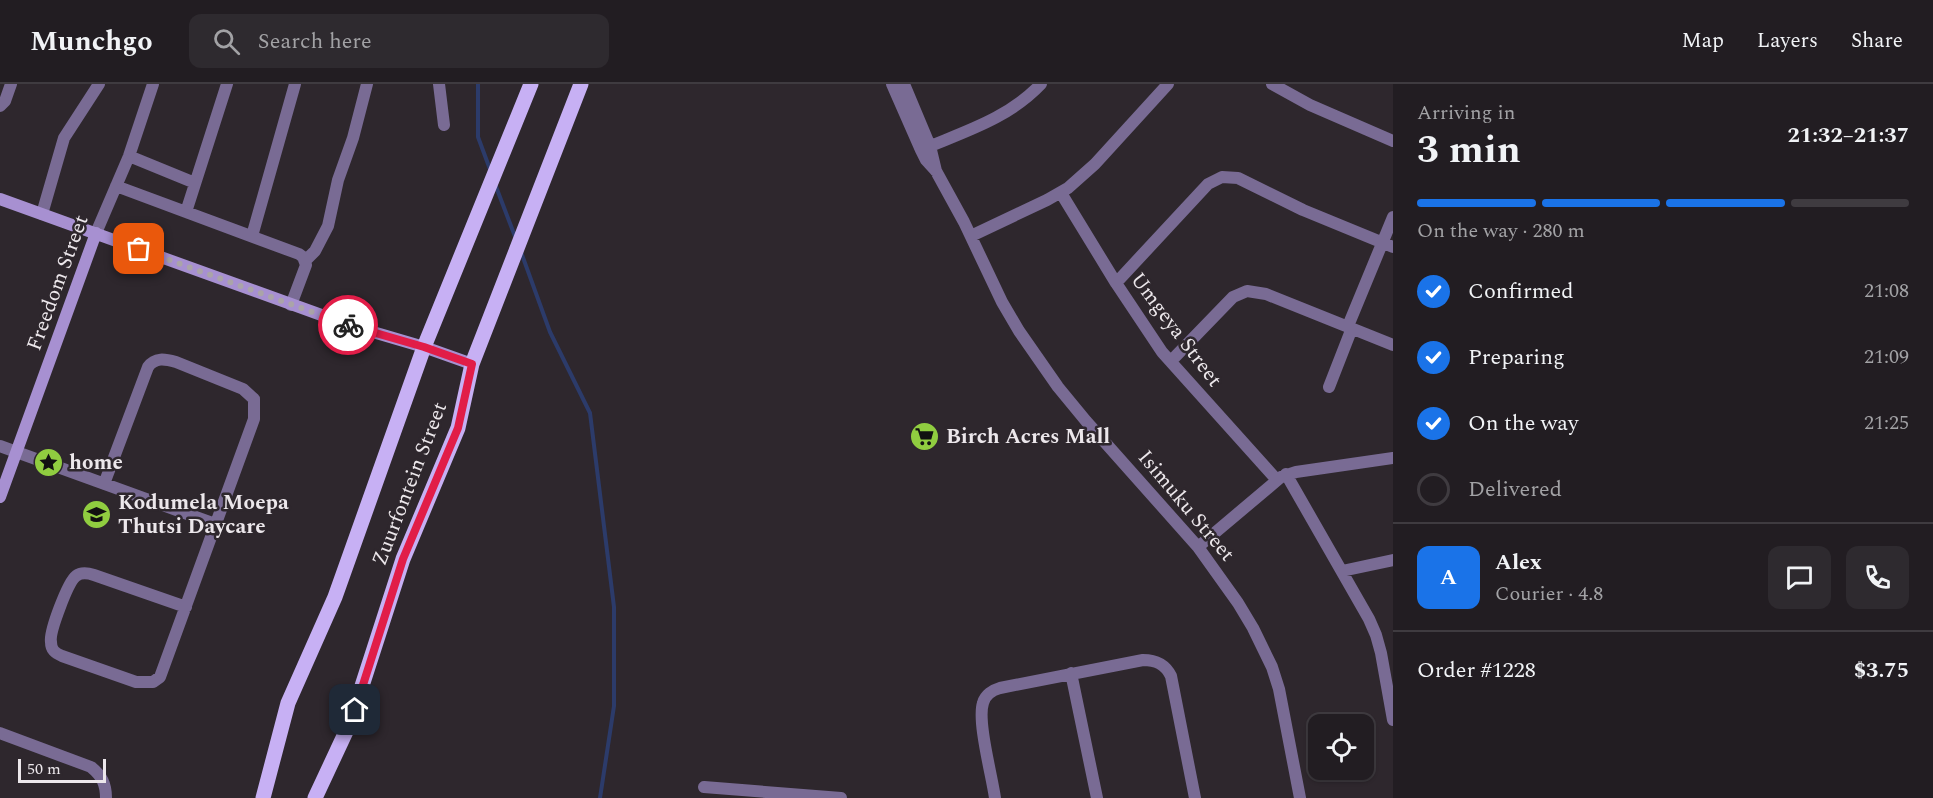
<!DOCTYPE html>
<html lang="en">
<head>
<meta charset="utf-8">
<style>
	:root { --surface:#221d22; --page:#2e2a2f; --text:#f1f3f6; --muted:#a2a2a5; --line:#3f3b40; --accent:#1a73e8 }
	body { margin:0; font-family:Spectral,serif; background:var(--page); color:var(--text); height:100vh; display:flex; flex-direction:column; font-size:22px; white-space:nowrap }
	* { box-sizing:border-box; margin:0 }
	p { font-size:20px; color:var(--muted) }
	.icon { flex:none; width:33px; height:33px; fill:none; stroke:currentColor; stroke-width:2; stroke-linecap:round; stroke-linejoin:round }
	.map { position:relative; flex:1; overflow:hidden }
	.side { display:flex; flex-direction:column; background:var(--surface); width:540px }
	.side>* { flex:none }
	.tools { position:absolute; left:1308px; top:630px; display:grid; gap:12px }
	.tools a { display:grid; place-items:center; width:66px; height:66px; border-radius:12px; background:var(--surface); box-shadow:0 2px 4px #0004,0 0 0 2px var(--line); font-size:30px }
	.scale { position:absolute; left:18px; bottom:15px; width:88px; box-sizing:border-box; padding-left:6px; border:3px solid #ece7eb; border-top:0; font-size:16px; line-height:21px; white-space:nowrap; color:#ece7eb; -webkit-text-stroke:4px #2e272d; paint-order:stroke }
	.pin { position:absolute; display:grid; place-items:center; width:51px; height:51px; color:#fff; margin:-26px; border-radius:12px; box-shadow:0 3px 9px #0006 }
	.courier { position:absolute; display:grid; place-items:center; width:60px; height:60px; margin:-30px; border:4px solid #e11d48; border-radius:50%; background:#fff; color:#222; box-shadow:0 2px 8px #0007 }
	.head em { font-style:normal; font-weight:700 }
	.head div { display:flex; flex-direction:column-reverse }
	.head { display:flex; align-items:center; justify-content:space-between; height:102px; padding:0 24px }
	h1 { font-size:39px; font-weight:700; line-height:45px }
	.bar { display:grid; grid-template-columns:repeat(4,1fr); gap:9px 6px; align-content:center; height:72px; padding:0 24px }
	.bar i { height:8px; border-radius:4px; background:var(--line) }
	.bar .active { background:var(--accent) }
	.bar p { grid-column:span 4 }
	.line { display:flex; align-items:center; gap:15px; padding:0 24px; border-top:2px solid var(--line) }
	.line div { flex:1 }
	.round { display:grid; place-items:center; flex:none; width:63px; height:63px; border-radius:12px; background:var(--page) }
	ol { padding:0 24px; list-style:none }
	li { display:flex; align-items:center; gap:18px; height:66px }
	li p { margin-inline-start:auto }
	li .icon { padding:6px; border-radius:50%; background:var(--accent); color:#fff; stroke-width:4 }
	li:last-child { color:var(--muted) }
	li i { width:33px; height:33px; border:3px solid var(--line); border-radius:50% }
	header { display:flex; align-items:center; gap:36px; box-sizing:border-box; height:84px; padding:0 30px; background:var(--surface); border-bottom:2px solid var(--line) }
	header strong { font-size:28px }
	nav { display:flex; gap:33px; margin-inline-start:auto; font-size:21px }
	.search { width:420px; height:54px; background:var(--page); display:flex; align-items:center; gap:15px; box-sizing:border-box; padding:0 21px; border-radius:12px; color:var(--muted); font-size:22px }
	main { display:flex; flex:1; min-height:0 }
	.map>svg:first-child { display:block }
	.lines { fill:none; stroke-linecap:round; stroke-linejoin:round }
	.stream { stroke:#2c3b6a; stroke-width:4 }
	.street { stroke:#796b94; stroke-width:12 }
	.secondary { stroke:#a790d1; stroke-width:12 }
	.primary { stroke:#c7b0f4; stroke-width:15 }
	.done { stroke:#aaa4a8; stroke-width:6; stroke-dasharray:0 10.8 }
	.route { stroke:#e11d48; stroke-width:8 }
	.labels { text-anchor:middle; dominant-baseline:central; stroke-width:5; stroke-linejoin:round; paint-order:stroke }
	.street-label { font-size:21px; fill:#ece7eb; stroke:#2e272d }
	.poi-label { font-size:21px; font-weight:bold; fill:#ece7eb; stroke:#2e272d; text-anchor:start }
</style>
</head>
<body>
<header>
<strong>Munchgo</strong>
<div class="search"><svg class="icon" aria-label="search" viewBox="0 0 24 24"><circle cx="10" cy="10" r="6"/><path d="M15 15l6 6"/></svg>Search here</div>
<nav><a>Map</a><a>Layers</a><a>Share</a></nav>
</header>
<main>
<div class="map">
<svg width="1393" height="714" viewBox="0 0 1393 714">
	<rect width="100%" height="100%" fill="#2e272d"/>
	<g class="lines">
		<path class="stream" d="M478,0V53L491,88
			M495,100L516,155
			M521,168L550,248L590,329L614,523V622L600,714"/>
		<path class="street" d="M439,0L444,41
			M892,0L921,66L926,76L936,87L964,138L1002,218L1019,247L1058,303L1086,337L1198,463L1238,519L1253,544L1272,583L1279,605L1300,714
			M904,0L930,62L936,87
			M1272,0L1310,21L1393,57
			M0,22L5,17L11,0
			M921,66C963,48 1008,35 1041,0
			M129,72L195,99
			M116,102L299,170L303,173L306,181L291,221
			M1061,109L1116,199L1162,268L1276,395
			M186,128L227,0
			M42,130L64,54L99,0
			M96,149L129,72L153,0
			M252,152L295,0
			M971,152L1047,116L1068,104L1095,80L1168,0
			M305,177L315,167L328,142L338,96L353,54L367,0
			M1116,199L1208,100L1222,93L1238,94L1303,126L1393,163
			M1348,242L1393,133
			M1171,277L1233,213L1247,207L1266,210L1393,261
			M1329,303L1352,244
			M0,362L215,440
			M1286,390L1369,535L1376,551L1381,569L1393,636
			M104,400L148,283C155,273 165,275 176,278L243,305L254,315V335L160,593L153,598H136L62,572C55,569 51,566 51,558C49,548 68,498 76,492C81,488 88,489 94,491L186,523
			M1198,463L1281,393L1296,388L1393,374
			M1342,487L1393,476
			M1071,589L1097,714
			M0,649L91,683C102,692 106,700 106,714
			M704,703L841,714
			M995,714C992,692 977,637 983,619C985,611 993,606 1000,604L1143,576C1156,576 1165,580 1171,592L1195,714"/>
		<path class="secondary" d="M0,115L349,241L424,263L472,280
			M0,413L96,149"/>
		<path class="primary" d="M263,714L288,619L335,513L424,263L531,0
			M315,714L350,639L403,475L458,344L472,280L581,0"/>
	</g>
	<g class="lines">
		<path class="done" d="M139,165L348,241"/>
		<path class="route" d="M348,241L424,263L472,280L458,344L403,475L355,626"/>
	</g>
	<defs>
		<symbol id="supermarket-disc" viewBox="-11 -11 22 22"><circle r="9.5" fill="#90cd40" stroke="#2e272d"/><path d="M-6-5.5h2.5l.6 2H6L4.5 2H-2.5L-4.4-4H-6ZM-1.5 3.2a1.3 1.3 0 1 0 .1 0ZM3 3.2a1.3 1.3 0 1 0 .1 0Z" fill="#111"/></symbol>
		<symbol id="sight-disc" viewBox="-11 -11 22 22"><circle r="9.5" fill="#90cd40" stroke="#2e272d"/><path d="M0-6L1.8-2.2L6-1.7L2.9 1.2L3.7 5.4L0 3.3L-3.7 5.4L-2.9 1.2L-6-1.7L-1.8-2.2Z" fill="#111"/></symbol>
		<symbol id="school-disc" viewBox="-11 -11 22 22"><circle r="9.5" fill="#90cd40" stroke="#2e272d"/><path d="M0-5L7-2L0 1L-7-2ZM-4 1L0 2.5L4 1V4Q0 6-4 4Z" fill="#111"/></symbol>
	</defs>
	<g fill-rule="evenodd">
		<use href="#supermarket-disc" x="908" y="336" width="33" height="33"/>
		<use href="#sight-disc" x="32" y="362" width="33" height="33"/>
		<use href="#school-disc" x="80" y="414" width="33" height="33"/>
	</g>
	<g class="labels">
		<g class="street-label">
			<text transform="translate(58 199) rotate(-70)">Freedom Street</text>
			<text transform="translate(1176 246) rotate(53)">Umgeya Street</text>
			<text transform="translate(410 400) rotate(-69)">Zuurfontein Street</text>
			<text transform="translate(1186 422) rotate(50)">Isimuku Street</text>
		</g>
		<g class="poi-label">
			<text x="946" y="353">Birch Acres Mall</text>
			<text x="69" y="379">home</text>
			<text x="118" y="419">Kodumela Moepa<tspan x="118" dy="24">Thutsi Daycare</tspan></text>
		</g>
	</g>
</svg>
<div class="tools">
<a><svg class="icon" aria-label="locate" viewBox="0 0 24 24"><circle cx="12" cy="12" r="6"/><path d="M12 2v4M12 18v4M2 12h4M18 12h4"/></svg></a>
</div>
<div class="scale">50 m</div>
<div class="pin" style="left:139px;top:165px;background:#ea580c"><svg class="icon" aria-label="bag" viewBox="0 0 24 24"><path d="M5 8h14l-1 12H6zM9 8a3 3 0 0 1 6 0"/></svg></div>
<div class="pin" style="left:355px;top:626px;background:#1f2937"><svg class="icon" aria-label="home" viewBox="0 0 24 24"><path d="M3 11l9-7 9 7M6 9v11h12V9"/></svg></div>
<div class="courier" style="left:348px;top:241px"><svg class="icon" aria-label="bike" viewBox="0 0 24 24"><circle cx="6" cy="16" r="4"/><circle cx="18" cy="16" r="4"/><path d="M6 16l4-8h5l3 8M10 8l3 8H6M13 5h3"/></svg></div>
</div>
<section class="side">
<div class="head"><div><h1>3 min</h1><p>Arriving in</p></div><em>21:32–21:37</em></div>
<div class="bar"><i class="active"></i><i class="active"></i><i class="active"></i><i></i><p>On the way · 280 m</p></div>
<ol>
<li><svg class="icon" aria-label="check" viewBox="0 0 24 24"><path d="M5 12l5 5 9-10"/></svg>Confirmed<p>21:08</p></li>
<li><svg class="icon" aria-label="check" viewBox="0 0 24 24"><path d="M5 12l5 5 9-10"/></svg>Preparing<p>21:09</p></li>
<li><svg class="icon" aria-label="check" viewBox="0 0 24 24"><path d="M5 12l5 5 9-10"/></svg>On the way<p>21:25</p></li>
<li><i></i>Delivered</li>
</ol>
<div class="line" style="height:108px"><b class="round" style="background:var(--accent);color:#fff">A</b><div><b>Alex</b><p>Courier · 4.8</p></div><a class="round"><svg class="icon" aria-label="chat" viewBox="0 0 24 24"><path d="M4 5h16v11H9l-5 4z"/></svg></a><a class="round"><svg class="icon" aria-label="phone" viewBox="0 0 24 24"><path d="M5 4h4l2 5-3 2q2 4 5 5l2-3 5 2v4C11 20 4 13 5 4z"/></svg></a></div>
<div class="line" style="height:78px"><div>Order #1228</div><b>$3.75</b></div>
</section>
</main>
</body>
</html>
